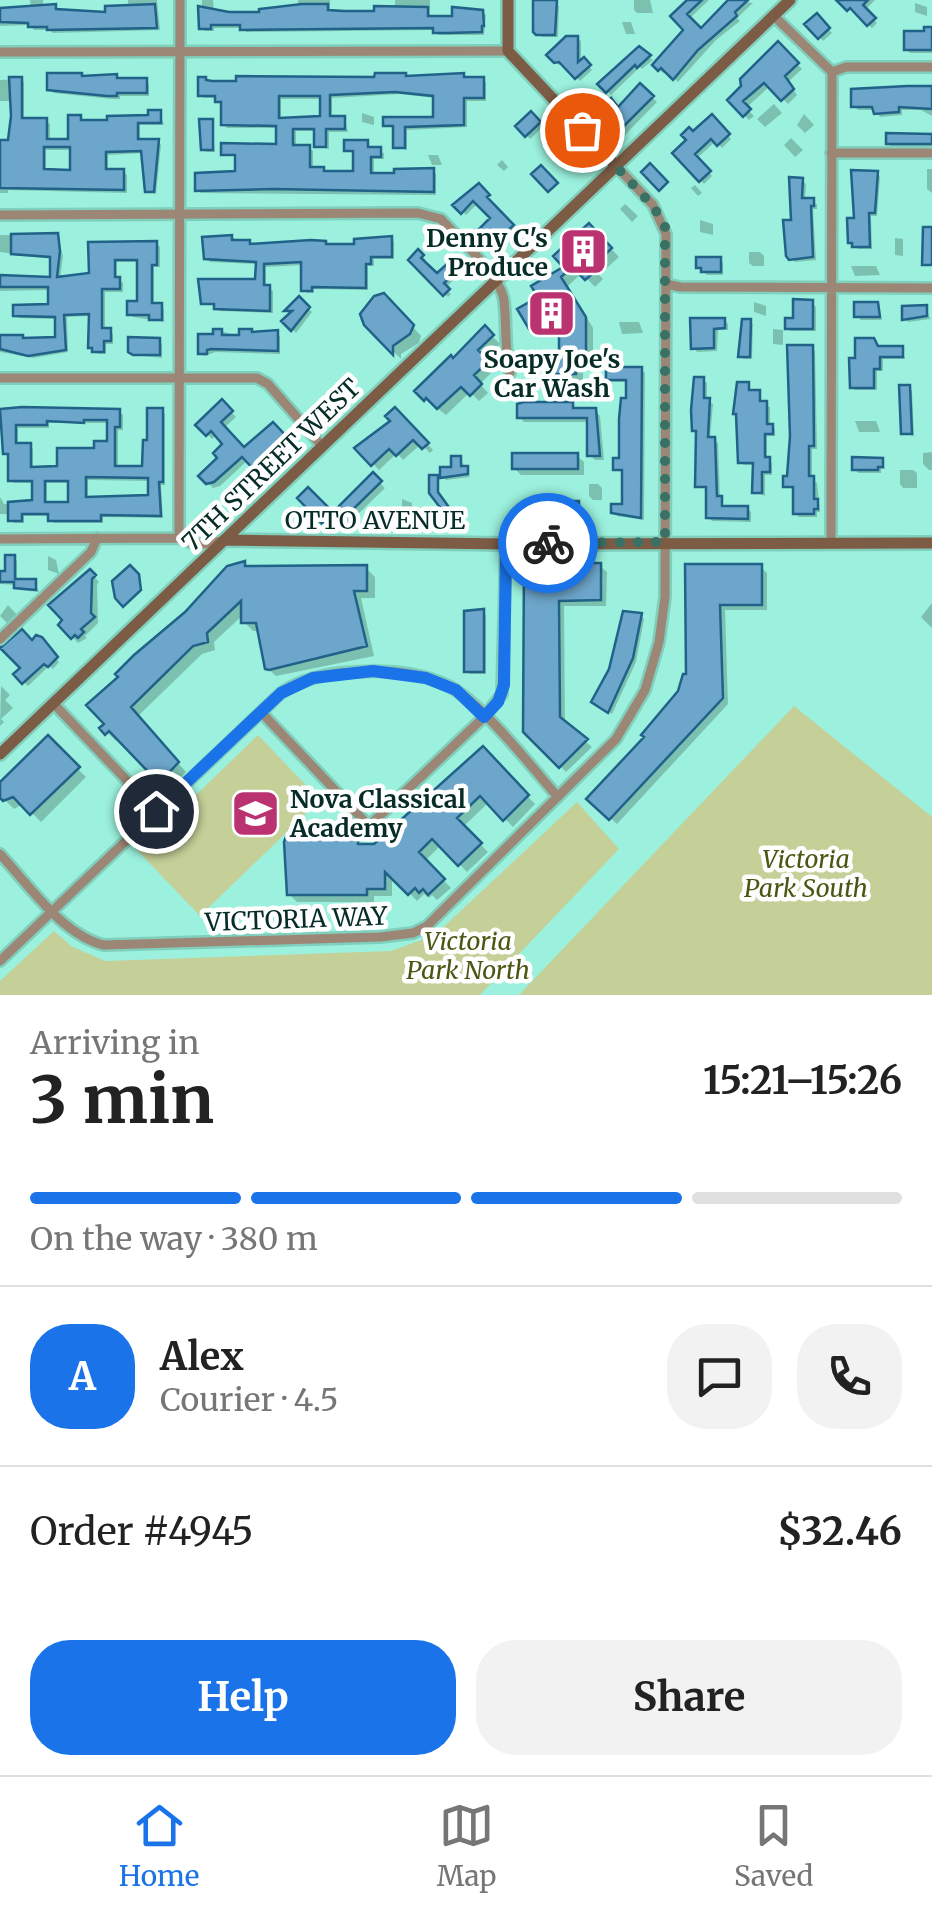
<!DOCTYPE html>
<html lang="en">
<head>
<meta charset="utf-8">
<style>
	:root { --surface:#fff; --page:#f2f2f2; --text:#222; --muted:#767676; --line:#e0e0e0; --accent:#1a73e8 }
	body { margin:0; font-family:Merriweather,serif; background:var(--page); color:var(--text); height:100vh; display:flex; flex-direction:column; font-size:38px; white-space:nowrap }
	* { box-sizing:border-box; margin:0 }
	p { font-size:32px; color:var(--muted) }
	.icon { flex:none; width:55px; height:55px; fill:none; stroke:currentColor; stroke-width:2; stroke-linecap:round; stroke-linejoin:round }
	.map { position:relative; height:995px; overflow:hidden }
	.sheet { display:flex; flex-direction:column; background:var(--surface); flex:1 }
	.sheet>* { flex:none }
	.pin { position:absolute; display:grid; place-items:center; width:85px; height:85px; color:#fff; margin:-42px; border:5px solid #fff; border-radius:50%; box-shadow:0 2px 10px #0007 }
	.courier { position:absolute; display:grid; place-items:center; width:100px; height:100px; margin:-50px; border:8px solid #1a73e8; border-radius:50%; background:#fff; color:#222; box-shadow:0 2px 12px #0007 }
	.head em { font-style:normal; font-weight:700 }
	.head div { display:flex; flex-direction:column-reverse }
	.head { display:flex; align-items:center; justify-content:space-between; height:170px; padding:0 30px }
	h1 { font-size:65px; font-weight:700; line-height:75px }
	.bar { display:grid; grid-template-columns:repeat(4,1fr); gap:15px 10px; align-content:center; height:120px; padding:0 30px }
	.bar i { height:12px; border-radius:8px; background:var(--line) }
	.bar .active { background:var(--accent) }
	.bar p { grid-column:span 4 }
	.line { display:flex; align-items:center; gap:25px; padding:0 30px; border-top:2px solid var(--line) }
	.line div { flex:1 }
	.round { display:grid; place-items:center; flex:none; width:105px; height:105px; border-radius:40px; background:var(--page) }
	.cta { display:flex; gap:20px; margin-top:auto; padding:20px 30px }
	.cta a { flex:1; height:115px; border-radius:40px; background:var(--accent); color:#fff; font-size:40px; font-weight:700; line-height:115px; text-align:center }
	.cta a+a { background:var(--page); color:var(--text) }
	.tab-bar { display:flex; justify-content:space-around; align-items:center; height:140px; border-top:2px solid var(--line); background:var(--surface); font-size:28px; color:var(--muted) }
	.tab-bar a { display:grid; justify-items:center; gap:5px }
	.tab-bar .active { color:var(--accent) }
	.map>svg:first-child { display:block }
	.green { fill:#c4d098 }
	.shadow { fill:#0003; fill-rule:evenodd }
	.building { fill:#6da6cb; stroke:#206288; stroke-width:2.5; fill-rule:evenodd }
	.lines { fill:none; stroke-linecap:round; stroke-linejoin:round }
	.street-casing { stroke:#80cebc; stroke-width:14 }
	.secondary-casing { stroke:#80cebc; stroke-width:16 }
	.street { stroke:#9c8675; stroke-width:9 }
	.secondary { stroke:#7c5c44; stroke-width:11 }
	.done { stroke:#3a7165; stroke-width:10; stroke-dasharray:0 18 }
	.route { stroke:#1a73e8; stroke-width:12 }
	.labels { text-anchor:middle; dominant-baseline:central; stroke-width:9; stroke-linejoin:round; paint-order:stroke }
	.poi-label { font-size:25px; font-weight:bold; fill:#052c25; stroke:#fefefe; text-anchor:end }
	.street-label { font-size:25px; fill:#052c25; stroke:#fefefe }
	.park-label { font-size:25px; font-style:italic; fill:#4c5613; stroke:#fefefe }
</style>
</head>
<body>
<div class="map">
<svg width="932" height="995" viewBox="0 0 932 995">
	<rect width="100%" height="100%" fill="#9bf1dd"/>
	<path class="green" d="M794,706L932,817V995H519Z
		M258,735L320,800L200,916L138,851Z
		M577,802L619,849L480,995H0V981L54,931L71,946L105,961L391,951L435,935Z"/>
	<path class="shadow" d="M30,0H43V7H55L59,10L108,14L128,8V0H157L160,30L53,33L50,30H34L30,25L0,26V10H31Z
		M202,0H213L214,12L262,14L298,8V0H330V12L376,14L395,9V0H430V19L482,12L486,15L484,35H439L434,30L246,32L242,28H214V31H205L201,28Z
		M534,0H552L559,6L558,37H542L535,31Z
		M634,0H650L653,13H637L634,10Z
		M690,0H709L689,19L701,31L732,0L753,3L737,18L740,21L716,40L678,82L666,70L663,73L655,65L686,30L673,16Z
		M841,0H875L865,10L877,23L872,28Z
		M915,3L927,7V16L915,12Z
		M816,16L832,33L823,41L808,24Z
		M622,22H631L635,34H626Z
		M932,31V53H910L906,49Z
		M577,38L581,41V64L584,60L592,70L580,81L564,64L559,65L550,55Z
		M778,45L802,69L788,82L797,95L788,104L770,86L746,108L754,116L749,120L730,100Z
		M639,50L653,60L642,69L640,67L611,95L601,84Z
		M463,76L486,82V101H467V127L407,130V150L396,147V129L385,125L435,120V98L400,94L332,98V119H344L348,132H329V149L317,146V131H296V148H309L313,151V169H323L328,174H356V154L347,150L367,143L371,149L384,153V159H374V176L433,171L436,174V195L201,193L198,190L237,174V157L224,154L278,146V128H227L223,124V105L217,98H204L200,95L205,79L210,83ZM281,99H323V118L281,120Z
		M116,77L120,81H146L149,85V96H120V99H112L54,93L50,89L84,78Z
		M21,79L24,82V121H46L50,124V141H70L80,117L83,123L151,117L160,112L164,125H140V142H158L161,145L156,194L147,190L144,153L108,155V171H123L127,175V193L8,190V193H0V143H11L13,101H0V80ZM46,150H72V172H46Z
		M640,86L657,102L619,141L600,121L619,110Z
		M932,89V116L921,110H902V115L880,117L876,110H858L854,106Z
		M774,104L782,113L765,127L757,119Z
		M362,113L374,117V125L362,122Z
		M531,114L543,127L530,139L518,126Z
		M804,114L814,125L805,133L797,125Z
		M711,118L731,139L722,148L716,141L696,159L712,176L704,184L675,153Z
		M212,122L215,152H206L204,149Z
		M932,135V147H891L888,143Z
		M791,138L803,150L795,157L784,145Z
		M428,155H438L442,165H432Z
		M502,160L508,167L504,171L497,165Z
		M927,169H932V193L927,189Z
		M877,173L880,177L877,216H871L872,249H858L850,242Z
		M802,180L806,184L805,200L817,204V209H813L816,260L795,262L789,255Z
		M695,185L702,193L698,196L691,188Z
		M479,186L516,230L496,247L480,231L493,218L478,203L466,215L456,205Z
		M625,204L638,216L632,222L620,209Z
		M700,220L713,224V235L700,232Z
		M589,226L619,257L599,275L603,279L595,287L582,273L568,286L593,328V361H583V381H555L547,373L561,364V332L557,325L540,336L531,327L541,298L567,268Z
		M0,235L57,236L63,256L60,279L92,276L91,244L156,243L160,247V267H154V305L164,309V322L133,317L130,314L139,304V262H117V279L123,283V292H105V331L113,334V344H106V354H98L90,347L91,316L67,317L68,352L33,358L0,352V335L22,337L25,341L58,339V319L19,318L16,314L50,307V290L0,291V277L53,279L52,259L0,252Z
		M231,237L252,246L328,247H356L391,239L394,242V259H374V266H368V290L314,289V293H307L303,290V265L266,267V287L273,291V313L220,311L216,306L204,303L258,282V264L210,262L207,258Z
		M895,238L903,239V256L895,255Z
		M749,252H760L764,256V266H753L749,263Z
		M418,253L426,260L423,263L437,276L447,267L457,277L445,288L451,294L448,297L411,260Z
		M720,259L723,263V275H707L698,267Z
		M851,266H876L880,275L855,276Z
		M299,300L312,312L296,333L285,321L292,314L288,311Z
		M754,302L766,306V316L754,312Z
		M812,303L816,307V331H791L787,328Z
		M392,304L421,336L419,343L401,354V359L366,324Z
		M877,304L882,320H861L857,316Z
		M926,307L930,319L908,322L905,319Z
		M692,320H724L728,324V330H718L717,351L697,352L694,348Z
		M750,321L753,324L752,359H743L740,356Z
		M619,322H639L643,333L622,334Z
		M485,329L500,344L483,359L494,370L480,384L488,393L479,401L470,392L446,415L424,398Z
		M773,329L783,330V345L773,344Z
		M221,331L241,337L277,333L280,337V354L216,352L204,356L200,353Z
		M159,341L162,344V358L134,355Z
		M812,348L815,351L817,449H812V478L817,483L820,512H817V517H799L795,513V490L785,486L790,479Z
		M879,349H902L905,359H883V371H877V390H855L852,387Z
		M618,359L622,369H641L645,373L644,520L617,516L614,512L624,507V473L615,469L621,461L628,401V382H612L608,379Z
		M703,380L707,383V400L713,404L710,439L718,443L720,498L724,508H747L751,512V522L712,521L708,517V489L698,486L699,434L694,430Z
		M748,384L751,393H759L762,404L770,407V426L775,429V436H767V459L772,463V475H765V496L755,492V465H744L740,462Z
		M909,388L912,391L914,436L904,433Z
		M222,403L236,417L224,428L244,450L273,425L292,446L262,475L248,460L220,486L213,488L202,476L221,459L226,444L217,435L212,439L199,425Z
		M572,404L578,410H595L600,416L604,460H595L590,455V422H524L519,417Z
		M0,411L119,412L123,415V430H118V468H145L150,443L162,411L165,414V485H161L163,518L103,517V523H54L50,516H24V523H14L10,514H0V497L4,504L34,503V483H14L10,480L5,429L0,428ZM49,423H109V443L59,469L33,470V449L30,446H18V428H49ZM88,480L150,481V498L88,499ZM47,483H71V504H47Z
		M395,411L433,450L430,453L421,444L403,460L397,453L379,470L358,448L393,421Z
		M855,421H876L880,432H859Z
		M932,452V470H929L923,464V453Z
		M577,456L584,462V475H521L514,468Z
		M460,458L470,477L446,480L443,477L453,469Z
		M882,460L885,469H881V473H858L855,469Z
		M900,470H913L917,473V488H903L900,484Z
		M373,476L385,488L348,524L340,516L329,527L300,498L308,490L333,515Z
		M589,484H598L602,488V500H593L589,496Z
		M402,499L412,503V524L402,521Z
		M578,503L582,507V516H549L545,512Z
		M48,556L56,560L59,574L48,570Z
		M14,558L17,561V582H35L39,592L20,590L17,585L0,584V572L8,573Z
		M244,564L248,568H366L375,577V598H361L374,656L276,676L267,668L260,631H253L244,622V614L214,642L215,650L202,654L137,717L186,772L169,790L120,738L116,741L103,728Z
		M526,566H600L607,572L606,606H564L565,725L592,747L566,772L526,731Z
		M688,566L761,567L767,573V610H725L728,704L617,824L590,799L647,737L688,676Z
		M90,572L99,582L97,584L98,623L85,636L87,638L78,643L61,625Z
		M932,603V628L921,617Z
		M8,605L18,616L9,625L0,616Z
		M483,612L486,615V674H470L466,671Z
		M641,615L644,619L636,662L612,714L598,705Z
		M32,643L45,644L59,662L53,669L49,666L28,686L16,675L23,668Z
		M1,686L10,695L5,700L13,708L1,719L4,722L0,726Z
		M48,739L86,777L41,822L23,804L14,809L0,795V786Z
		M482,750L535,804L513,827L489,802L463,827L488,852L467,872L441,845L425,861L451,888L437,900L432,895L429,898L424,894L417,901L392,875V896H374V902H297L289,894L343,829L364,847H374Z"/>
	<path class="building" d="M533,0H557L555,35H536L533,32Z
		M687,0H702L687,14L701,28L728,0H748L735,12L737,16L698,50L673,80L661,68L658,71L652,65L683,30L670,16Z
		M836,0H868L863,5L876,18L867,26L850,8L847,11Z
		M56,4V9L105,12V6L155,4L157,28L47,30V27H28V23L0,22V8Z
		M302,4H328V10L344,11H374V6L428,7V16H452V7L483,10L484,26H482V32L448,33H433V28L240,30V25H211V29H199L198,6L229,12H259V9Z
		M817,13L830,28L818,39L804,24Z
		M924,27H932V50H904V31H924Z
		M566,36H578V62L584,57L591,65L575,79L559,62L554,63L546,55Z
		M778,41L799,63L785,76L794,89L781,101L764,83L743,101L751,109L743,117L727,100L741,86L740,79Z
		M639,46L651,55L637,68L635,65L606,93L597,84Z
		M47,73H82V76L117,74V78H147V93H117V96H107L47,90Z
		M375,73H406V76L464,73V77H484V98H464V125L405,127V148H393V126H383V117H433V96L395,92L330,95V116H345V129H326V147H314V129H293V145H310V167H324V171H353V151H344V140H368V147H381V157H371V173H394V169L434,168V192L274,189L195,191V173L235,171V155H221V143L276,144V126L221,125V102H215V96H198V77H206V80L212,81H236V76L374,77ZM279,96H320V116L279,118Z
		M9,77H22V118H47V139H68V115H81V120H107V116L148,115V110H161V123H138V139H159L154,192H145L141,151L106,152V169H124V190L0,188V140H8L11,116ZM44,147H70V170L44,169Z
		M640,83L654,96L612,138L596,121L607,111L603,106L611,98L618,107Z
		M907,86H932V109L899,107V112L874,114L872,107H851V89Z
		M531,111L541,122L525,137L515,126Z
		M712,114L730,134L717,146L711,139L695,154L711,171L699,182L672,153L686,140L681,135L689,127L693,131Z
		M199,119H213V150H201Z
		M886,133L932,134V144H886Z
		M650,163L668,182L659,191L641,172Z
		M541,165L558,183L548,192L531,174Z
		M851,170L878,171L875,213H869L870,247H852V243H848L847,218H854Z
		M789,177L803,178L802,198H814V206H811L813,257L789,260L786,256L783,220H791Z
		M479,183L490,195L487,197L514,225L491,245L477,231L490,218L473,201L461,214L452,205Z
		M589,223L612,248L593,266L597,270L585,280L572,267L561,277L586,317V354H576V374H545V361H559V332L550,317L529,329L517,309L538,297L531,286L563,267L553,256Z
		M923,227H932V265H922Z
		M58,233L60,251L57,277L89,273L88,242L157,241V265H152V303H162V320H149V315H127V301H137V260H115V277H120V289H102V328H111V341H104V352H92V348H88L89,314L64,315L66,350L28,356L0,349V335H23V338L55,337V317L13,316V305L48,304V287H0V275L50,277V257L11,254V234Z
		M232,235V240H250V244L311,240L326,241V244H354V239L392,236V257H371V264H366V288L312,287V291H301V262L264,264V285H270V311L214,309V304H201L198,279H255L256,262L204,259L202,237Z
		M418,249L424,255L421,258L437,273L447,264L456,273L444,283L450,289L443,296L408,260Z
		M696,257H721V272H701V268H696Z
		M384,293L414,325L410,334L393,346V355L364,325L360,314L374,296Z
		M299,296L310,307L291,331L281,321L292,311H284Z
		M793,299L813,300V329H785V318H793Z
		M854,302H878L880,317H854Z
		M927,305V316L902,320V306Z
		M690,318H725V328L714,329V348L691,349Z
		M742,319H751L750,357H738Z
		M485,325L494,335L478,350L489,361L474,375L482,384L470,396L461,387L437,409L426,398L424,401L414,391L451,355L453,358Z
		M213,329H222V335H239V329H252V332L278,330V351L211,349L207,350V354H198V334H213Z
		M128,337L160,338V355H133L128,352Z
		M855,338H874L878,346H903V357H880V369H874V388H850L849,358H855Z
		M787,345H813L814,446H809V476H814V499H818V509H814V514H793V487H783V476H787L790,436Z
		M606,356H619V367H642L641,518L611,513V504H622V470H613V458H619V419L621,398H626V380H606Z
		M694,377H704V398H710L708,437H715L717,496H722V506H748V519L706,518V487H695L696,431H692L691,410Z
		M737,382H749V390H760V401H767V424H773V434H765V457H770V472H762V493H752L753,463H738L736,414H733Z
		M899,385H910L912,434H901Z
		M222,399L233,411L221,422L244,447L273,422L289,439L256,472L242,457L214,482L206,484L198,476L217,458L213,453L222,444L211,431L206,436L195,425Z
		M524,402H573V408H596L600,456H587V418H517V404Z
		M22,407L120,409V427H115V466H142L143,440H147V408H163V482H159L161,516L101,515V521H48V514H22V521H8V502L32,500V481H8V454H3L0,409ZM84,420H107V441H94V448H57V466L31,467V443H16V425H47V421L84,423ZM86,477L148,478V495L86,497ZM45,481H68V502H45Z
		M395,407L429,443L422,449L413,440L396,456L389,449L371,466L354,448L390,421L385,416Z
		M512,453H578V469H512Z
		M451,456H461V466H468V474L440,478V467H451Z
		M852,457L883,458V467H878V470H852Z
		M373,472L382,481L341,521L333,513L322,524L297,498L308,487L333,512Z
		M429,475H438V492L451,510L445,514L429,493Z
		M542,501H579V513H542Z
		M5,555H15V579H36V590L14,588V582H0V571H5Z
		M245,561V566L367,565V591H354L367,646L269,670L265,669L256,623H241V601L207,633L208,642L193,646L131,707L179,762L159,783L109,731L105,735L99,728L104,724L86,705L118,677L115,674L134,655L185,612L227,566Z
		M524,563H601V600L559,601L560,717L588,739L559,768L523,732Z
		M685,564H762V605H720L723,698L609,820L586,799L644,737L641,735L678,691L683,674H686Z
		M130,565L139,574L141,590L123,607L115,598L112,581Z
		M90,569L96,575L92,579L91,613L95,617L81,629L84,632L78,638L75,635L71,639L58,625L62,620L48,605Z
		M484,609V672H464V611Z
		M623,611L642,613L633,658L608,713L591,702L609,669Z
		M22,629L32,640L36,635L42,637L58,657L48,667L44,664L22,684L13,674L20,668L0,648Z
		M48,735L80,767L30,815L13,797L3,801L0,798V782Z
		M483,746L529,795L503,821L480,796L457,818L482,843L458,866L432,839L419,852L445,879L428,895L423,889L419,893L415,888L408,895L385,872V889H367V895H287L284,842L287,834H293V826L344,827V832H353V837H358V844H374Z"/>
	<g class="lines">
		<defs>
			<path id="street" d="M774,16L832,72L831,543
				M0,52L508,51
				M832,72L846,67H932
				M831,153H932
				M0,215L418,213L441,219C459,239 501,275 504,301C507,326 504,348 510,373
				M666,284L680,287L932,288
				M0,378H257L268,384L322,446
				M179,538L180,0
				M0,539L179,538L197,545L223,541
				M0,639L91,552L97,538
				M54,704L156,811
				M261,712L369,826L484,717L502,694L506,544
				M0,854C29,885 62,935 104,945L380,937L413,933L427,926L616,739L645,690L659,642L665,597L666,234L653,205L616,166
				M0,961L281,693C303,678 327,673 353,672C383,670 417,672 444,684C478,697 532,768 558,797"/>
			<path id="secondary" d="M508,0V51L616,166
				M225,540L506,544L932,543
				M0,754L790,0"/>
		</defs>
		<use href="#street" class="street-casing"/>
		<use href="#secondary" class="secondary-casing"/>
		<use href="#street" class="street"/>
		<use href="#secondary" class="secondary"/>
	</g>
	<g class="lines">
		<path class="done" d="M548,543L665,542V226L653,206L582,130"/>
		<path class="route" d="M156,811L281,693L313,678L373,671L426,678L456,690L484,717L498,702L504,685L506,544L548,543"/>
	</g>
	<defs>
		<symbol id="building-square" viewBox="-11 -11 22 22"><rect x="-9" y="-9" width="18" height="18" rx="4" fill="#bb3270" stroke="#fefefe"/><path d="M-4-6H4V6H1V3H-1V6H-4ZM-2.5-4.3h1.7v1.8h-1.7ZM.8-4.3h1.7v1.8H.8ZM-2.5-1h1.7V.8h-1.7ZM.8-1h1.7V.8H.8Z" fill="#fff"/></symbol>
		<symbol id="school-square" viewBox="-11 -11 22 22"><rect x="-9" y="-9" width="18" height="18" rx="4" fill="#bb3270" stroke="#fefefe"/><path d="M0-5L7-2L0 1L-7-2ZM-4 1L0 2.5L4 1V4Q0 6-4 4Z" fill="#fff"/></symbol>
	</defs>
	<g fill-rule="evenodd">
		<use href="#building-square" x="556" y="224" width="55" height="55"/>
		<use href="#building-square" x="524" y="286" width="55" height="55"/>
		<use href="#school-square" x="228" y="786" width="55" height="55"/>
	</g>
	<g class="labels">
		<g class="poi-label">
			<text x="548" y="238">Denny C's<tspan x="548" dy="29">Produce</tspan></text>
			<text x="552" y="359" text-anchor="middle">Soapy Joe's<tspan x="552" dy="29">Car Wash</tspan></text>
			<text x="290" y="799" text-anchor="start">Nova Classical<tspan x="290" dy="29">Academy</tspan></text>
		</g>
		<g class="street-label">
			<text transform="translate(271 465) rotate(-44)">7TH STREET WEST</text>
			<text x="375" y="520">OTTO AVENUE</text>
			<text transform="translate(296 919) rotate(-2)">VICTORIA WAY</text>
		</g>
		<g class="park-label">
			<text x="806" y="859">Victoria<tspan x="806" dy="29">Park South</tspan></text>
			<text x="468" y="941">Victoria<tspan x="468" dy="29">Park North</tspan></text>
		</g>
	</g>
</svg>
<div class="pin" style="left:582px;top:130px;background:#ea580c"><svg class="icon" aria-label="bag" viewBox="0 0 24 24"><path d="M5 8h14l-1 12H6zM9 8a3 3 0 0 1 6 0"/></svg></div>
<div class="pin" style="left:156px;top:811px;background:#1f2937"><svg class="icon" aria-label="home" viewBox="0 0 24 24"><path d="M3 11l9-7 9 7M6 9v11h12V9"/></svg></div>
<div class="courier" style="left:548px;top:543px"><svg class="icon" aria-label="bike" viewBox="0 0 24 24"><circle cx="6" cy="16" r="4"/><circle cx="18" cy="16" r="4"/><path d="M6 16l4-8h5l3 8M10 8l3 8H6M13 5h3"/></svg></div>
</div>
<section class="sheet">
<div class="head"><div><h1>3 min</h1><p>Arriving in</p></div><em>15:21–15:26</em></div>
<div class="bar"><i class="active"></i><i class="active"></i><i class="active"></i><i></i><p>On the way · 380 m</p></div>
<div class="line" style="height:180px"><b class="round" style="background:var(--accent);color:#fff">A</b><div><b>Alex</b><p>Courier · 4.5</p></div><a class="round"><svg class="icon" aria-label="chat" viewBox="0 0 24 24"><path d="M4 5h16v11H9l-5 4z"/></svg></a><a class="round"><svg class="icon" aria-label="phone" viewBox="0 0 24 24"><path d="M5 4h4l2 5-3 2q2 4 5 5l2-3 5 2v4C11 20 4 13 5 4z"/></svg></a></div>
<div class="line" style="height:130px"><div>Order #4945</div><b>$32.46</b></div>
<div class="cta"><a>Help</a><a>Share</a></div>
</section>
<nav class="tab-bar">
<a class="active"><svg class="icon" aria-label="home" viewBox="0 0 24 24"><path d="M3 11l9-7 9 7M6 9v11h12V9"/></svg>Home</a>
<a><svg class="icon" aria-label="map" viewBox="0 0 24 24"><path d="M3 6l6-2 6 2 6-2v14l-6 2-6-2-6 2zM9 4v14M15 6v14"/></svg>Map</a>
<a><svg class="icon" aria-label="saved" viewBox="0 0 24 24"><path d="M7 4h10v16l-5-4-5 4z"/></svg>Saved</a>
</nav>
</body>
</html>
